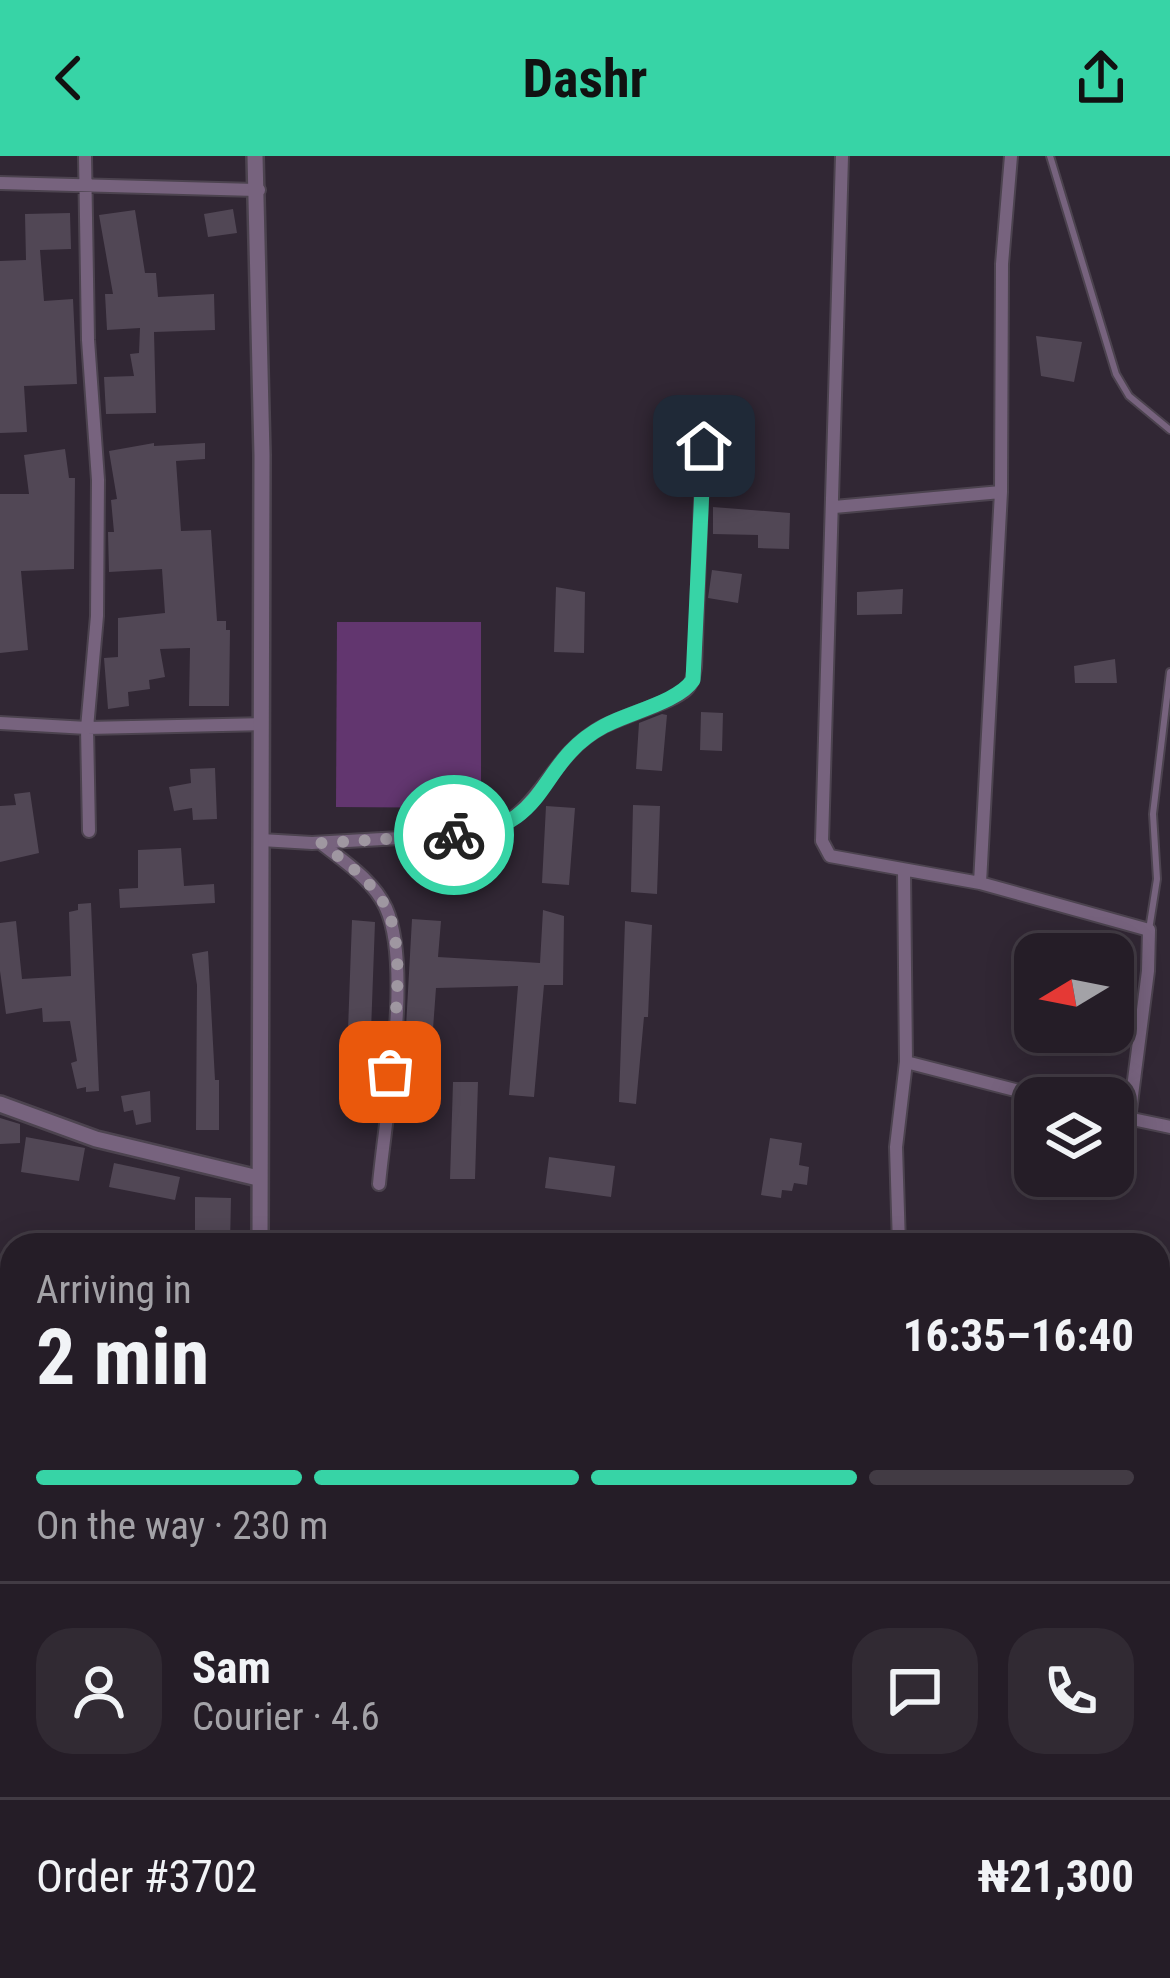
<!DOCTYPE html>
<html lang="en">
<head>
<meta charset="utf-8">
<style>
	:root { --surface:#251d27; --page:#312a33; --text:#f1f3f6; --muted:#a3a2a7; --line:#423b44; --accent:#37d4a6 }
	body { margin:0; font-family:"Roboto Condensed",sans-serif; background:var(--page); color:var(--text); height:100vh; display:flex; flex-direction:column; font-size:45px; white-space:nowrap }
	* { box-sizing:border-box; margin:0 }
	p { font-size:39px; color:var(--muted) }
	.icon { flex:none; width:66px; height:66px; fill:none; stroke:currentColor; stroke-width:2; stroke-linecap:round; stroke-linejoin:round }
	.map { position:relative; flex:1; overflow:hidden }
	.panel { position:absolute; left:0px; top:1077px; width:1170px; height:747px; display:flex; flex-direction:column; background:var(--surface); border-radius:36px 36px 0 0; box-shadow:0 6px 30px #0003,0 0 0 3px var(--line) }
	.panel>* { flex:none }
	.needle { width:78px; rotate:260deg }
	.tools { position:absolute; left:1014px; top:777px; display:grid; gap:24px }
	.tools a { display:grid; place-items:center; width:120px; height:120px; border-radius:24px; background:var(--surface); box-shadow:0 6px 30px #0003,0 0 0 3px var(--line); font-size:60px }
	.pin { position:absolute; display:grid; place-items:center; width:102px; height:102px; color:#fff; margin:-51px; border-radius:24px; box-shadow:0 6px 18px #0006 }
	.courier { position:absolute; display:grid; place-items:center; width:120px; height:120px; margin:-60px; border:9px solid #37d4a6; border-radius:50%; background:#fff; color:#222; box-shadow:0 3px 15px #0007 }
	.summary em { font-style:normal; font-weight:700 }
	.summary div { display:flex; flex-direction:column-reverse }
	.summary { display:flex; align-items:center; justify-content:space-between; height:204px; padding:0 36px }
	h1 { font-size:78px; font-weight:700; line-height:90px }
	.bar { display:grid; grid-template-columns:repeat(4,1fr); gap:18px 12px; align-content:center; height:144px; padding:0 36px }
	.bar i { height:15px; border-radius:9px; background:var(--line) }
	.bar .current { background:var(--accent) }
	.bar p { grid-column:span 4 }
	.line { display:flex; align-items:center; gap:30px; padding:0 36px; border-top:3px solid var(--line) }
	.line div { flex:1 }
	.round { display:grid; place-items:center; flex:none; width:126px; height:126px; border-radius:36px; background:var(--page) }
	header { display:flex; justify-content:space-between; align-items:center; height:156px; padding:0 36px; background:var(--accent); color:#111; font-size:54px; font-weight:700 }
	.map>svg:first-child { display:block }
	.green { fill:#62366f }
	.building { fill:#514755 }
	.lines { fill:none; stroke-linecap:round; stroke-linejoin:round }
	.service-casing { stroke:#4c434f; stroke-width:10 }
	.minor-casing { stroke:#4c434f; stroke-width:16 }
	.tertiary-casing { stroke:#4c434f; stroke-width:20 }
	.service { stroke:#77637e; stroke-width:6 }
	.minor { stroke:#77637e; stroke-width:12 }
	.tertiary { stroke:#77637e; stroke-width:15 }
	.done { stroke:#9f97a1; stroke-width:12; stroke-dasharray:0 21.6 }
	.route { stroke:#37d4a6; stroke-width:15 }
</style>
</head>
<body>
<header><svg class="icon" aria-label="back" viewBox="0 0 24 24"><path d="M15 5l-7 7 7 7"/></svg>Dashr<svg class="icon" aria-label="share" viewBox="0 0 24 24"><path d="M12 15V3M7 8l5-5 5 5M5 13v7h14v-7"/></svg></header>
<div class="map">
<svg width="1170" height="1822" viewBox="0 0 1170 1822">
	<rect width="100%" height="100%" fill="#312734"/>
	<path class="green" d="M337,466H481V652L336,651Z"/>
	<path class="building" d="M233,53L237,77L208,81L204,58Z
		M135,54L145,117H156L158,141L214,138L215,174L154,176L156,257L106,258L104,221L134,220L130,198L139,197L140,172L107,174L105,138H113L99,59Z
		M70,57L71,93L40,94L44,145L73,143L77,228L24,230L27,276L0,277V105L26,104L25,58Z
		M1036,180L1082,186L1074,226L1041,220Z
		M154,287V290L205,287V303L176,305L181,375L211,374L217,465H226V474H230L229,550H189L190,492L160,493L165,521L149,524L150,533L128,536L129,550L108,553L104,502L118,501V462L165,457L162,413L109,416L108,376H114L111,344L117,343L109,295Z
		M65,293L69,322H75L74,413L21,415L28,494L0,497V338H29L24,299Z
		M713,293L738,294L736,319L712,318Z
		M713,351L790,357L789,393L758,392V379L713,378Z
		M712,414L742,418L738,447L708,442Z
		M556,431L585,436L584,497L554,496Z
		M903,433L902,458L857,459V436Z
		M1115,503L1117,527H1075L1074,510Z
		M701,556L723,557L722,595L700,594Z
		M662,558L667,559L662,615L636,613L639,567Z
		M215,612L217,663L193,664L192,652L174,655L169,631L191,627L190,613Z
		M30,636L39,697L0,706V650L16,649L14,638Z
		M633,649L660,650L657,738L631,736Z
		M546,650L575,652L569,729L542,727Z
		M181,692L184,730L214,728L215,747L120,752L119,733L138,732V694Z
		M91,747L99,935L86,936V931L77,933L71,907L77,905L70,865L43,866L42,852L6,858L0,815V767L16,765L22,823L71,820L69,756L78,754V748Z
		M543,754L564,760L563,829H544L534,941L509,939L518,830L436,832L433,873L406,871L412,763L441,765L438,801L540,807Z
		M352,764L375,766L370,903L347,902Z
		M625,765L652,769L648,861H644L636,948L619,946Z
		M208,795L215,924H219V974H196L197,829L192,798Z
		M453,926H478L475,1023H450Z
		M150,935L151,966L136,969L133,954L124,956L121,940Z
		M0,962L20,968V987L0,988Z
		M26,981L85,992L79,1025L21,1016Z
		M770,982L802,987L799,1009L809,1011L807,1029L794,1027L792,1035L782,1034L781,1042L761,1039Z
		M549,1001L615,1010L611,1041L545,1032Z
		M114,1007L180,1021L175,1044L109,1031Z
		M195,1041L231,1042L230,1089H195Z
		M0,1267H12V1472L0,1473Z
		M1158,1360H1170V1464L1158,1465Z
		M1158,1513H1170V1555L1158,1554Z
		M1160,1568H1170V1628H1162Z
		M0,1590H12V1632L0,1633Z
		M0,1760H12V1822H0Z"/>
	<g class="lines">
		<defs>
			<path id="service" d="M1050,0L1116,218L1129,240L1170,274
				M1149,774L1157,723L1153,658L1170,516"/>
			<path id="minor" d="M85,0L88,184L98,324L97,460L87,572L89,675
				M842,0L822,685L830,700L980,727
				M1011,0L1002,108L1001,336L980,727L1149,774L1148,815L1129,963
				M0,27L259,34
				M834,351L1001,336
				M0,567L87,572L262,568
				M261,684L312,687L488,677C544,651 549,603 597,574C620,560 666,549 683,536C692,530 693,521 695,511L703,290
				M322,688C345,706 374,725 386,752C413,812 385,961 379,1028
				M906,906L1046,942
				M1113,959L1170,971
				M899,1089L896,991L906,906L904,715
				M0,1256H12
				M1158,1486H1170
				M0,1503H12
				M0,1744L12,1745
				M1158,1757L1170,1748
				M113,1812V1822
				M816,1812L825,1822
				M750,1822L753,1812
				M909,1822V1812
				M1061,1822L1077,1812"/>
			<path id="tertiary" d="M255,0L262,299L260,1089
				M0,948L96,983L258,1022
				M266,1812V1822"/>
		</defs>
		<use href="#service" class="service-casing"/>
		<use href="#minor" class="minor-casing"/>
		<use href="#tertiary" class="tertiary-casing"/>
		<use href="#service" class="service"/>
		<use href="#minor" class="minor"/>
		<use href="#tertiary" class="tertiary"/>
	</g>
	<g class="lines">
		<path class="done" d="M390,916C394,870 408,785 383,746C367,721 344,705 321,687L454,679"/>
		<path class="route" d="M454,679C554,673 533,608 604,570C630,556 678,546 693,524L704,290"/>
	</g>
</svg>
<div class="tools">
<a><svg class="needle" viewBox="-14 -14 28 28"><path d="M0-13l5 13h-10z" fill="#e53935"/><path d="M0 13l5-13h-10z" fill="#a3a2a7"/></svg></a>
<a><svg class="icon" aria-label="layers" viewBox="0 0 24 24"><path d="M12 4l9 5-9 5-9-5zM3 14l9 5 9-5"/></svg></a>
</div>
<div class="pin" style="left:390px;top:916px;background:#ea580c"><svg class="icon" aria-label="bag" viewBox="0 0 24 24"><path d="M5 8h14l-1 12H6zM9 8a3 3 0 0 1 6 0"/></svg></div>
<div class="pin" style="left:704px;top:290px;background:#1f2937"><svg class="icon" aria-label="home" viewBox="0 0 24 24"><path d="M3 11l9-7 9 7M6 9v11h12V9"/></svg></div>
<div class="courier" style="left:454px;top:679px"><svg class="icon" aria-label="bike" viewBox="0 0 24 24"><circle cx="6" cy="16" r="4"/><circle cx="18" cy="16" r="4"/><path d="M6 16l4-8h5l3 8M10 8l3 8H6M13 5h3"/></svg></div>
<section class="panel">
<div class="summary"><div><h1>2 min</h1><p>Arriving in</p></div><em>16:35–16:40</em></div>
<div class="bar"><i class="current"></i><i class="current"></i><i class="current"></i><i></i><p>On the way · 230 m</p></div>
<div class="line" style="height:216px"><a class="round"><svg class="icon" aria-label="person" viewBox="0 0 24 24"><circle cx="12" cy="8" r="4"/><path d="M4 21q1-7 8-7t8 7"/></svg></a><div><b>Sam</b><p>Courier · 4.6</p></div><a class="round"><svg class="icon" aria-label="chat" viewBox="0 0 24 24"><path d="M4 5h16v11H9l-5 4z"/></svg></a><a class="round"><svg class="icon" aria-label="phone" viewBox="0 0 24 24"><path d="M5 4h4l2 5-3 2q2 4 5 5l2-3 5 2v4C11 20 4 13 5 4z"/></svg></a></div>
<div class="line" style="height:156px"><div>Order #3702</div><b>₦21,300</b></div>
</section>
</div>
</body>
</html>
